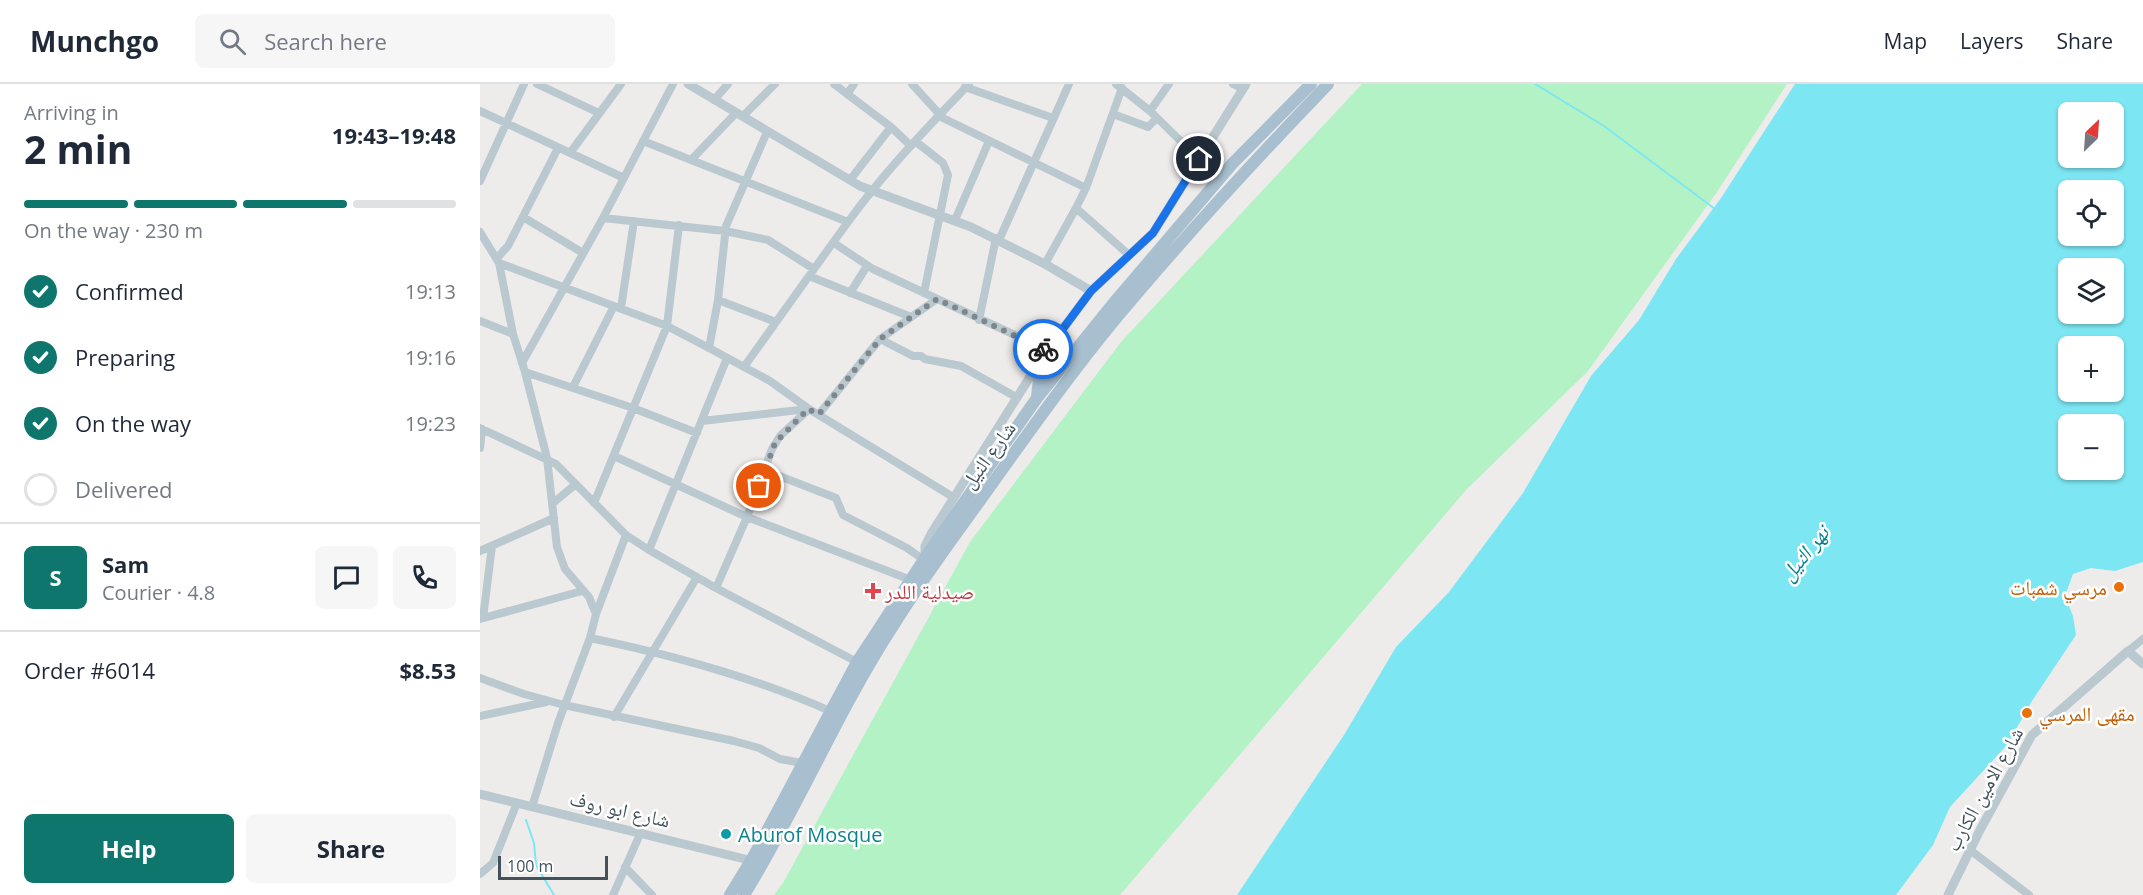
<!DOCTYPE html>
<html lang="en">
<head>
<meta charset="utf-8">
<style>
	:root { --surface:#fff; --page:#f6f6f7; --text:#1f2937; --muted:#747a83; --line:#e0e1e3; --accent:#0f766e }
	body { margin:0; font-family:"Open Sans","Noto Naskh Arabic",sans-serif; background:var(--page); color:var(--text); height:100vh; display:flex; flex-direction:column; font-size:22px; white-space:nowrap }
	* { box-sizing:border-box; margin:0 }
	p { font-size:20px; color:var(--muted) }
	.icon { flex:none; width:33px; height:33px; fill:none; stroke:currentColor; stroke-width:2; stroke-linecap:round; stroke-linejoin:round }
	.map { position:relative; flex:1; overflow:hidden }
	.side { display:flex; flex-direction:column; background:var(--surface); width:480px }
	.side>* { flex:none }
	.needle { width:39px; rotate:25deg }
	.fabs { position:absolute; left:1578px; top:18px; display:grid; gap:12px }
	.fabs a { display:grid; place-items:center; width:66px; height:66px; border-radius:9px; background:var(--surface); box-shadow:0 2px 4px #0004; font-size:30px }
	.scale { position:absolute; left:18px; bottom:15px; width:110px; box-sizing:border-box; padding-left:6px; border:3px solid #42515a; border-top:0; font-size:16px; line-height:21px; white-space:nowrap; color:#42515a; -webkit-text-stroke:4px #fff; paint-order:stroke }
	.pin { position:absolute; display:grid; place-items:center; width:51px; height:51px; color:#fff; margin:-26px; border:3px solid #fff; border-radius:50%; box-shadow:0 2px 6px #0007 }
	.courier { position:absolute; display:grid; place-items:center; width:60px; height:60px; margin:-30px; border:4px solid #1a73e8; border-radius:50%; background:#fff; color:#222; box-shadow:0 2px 8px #0007 }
	.headline em { font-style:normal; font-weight:700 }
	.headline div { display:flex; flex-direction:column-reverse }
	.headline { display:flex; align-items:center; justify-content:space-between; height:102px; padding:0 24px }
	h1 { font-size:39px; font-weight:700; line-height:45px }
	.bar { display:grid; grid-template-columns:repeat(4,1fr); gap:9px 6px; align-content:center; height:72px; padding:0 24px }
	.bar i { height:8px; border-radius:4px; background:var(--line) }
	.bar .selected { background:var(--accent) }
	.bar p { grid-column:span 4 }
	.line { display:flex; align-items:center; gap:15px; padding:0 24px; border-top:2px solid var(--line) }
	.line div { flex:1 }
	.round { display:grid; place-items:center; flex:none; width:63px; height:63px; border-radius:9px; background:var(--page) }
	ol { padding:0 24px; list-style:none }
	li { display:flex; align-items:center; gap:18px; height:66px }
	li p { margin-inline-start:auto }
	li .icon { padding:6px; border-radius:50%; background:var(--accent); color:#fff; stroke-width:4 }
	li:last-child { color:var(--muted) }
	li i { width:33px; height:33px; border:3px solid var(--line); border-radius:50% }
	.primary-button { display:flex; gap:12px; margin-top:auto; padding:12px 24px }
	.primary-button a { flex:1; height:69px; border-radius:9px; background:var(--accent); color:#fff; font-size:24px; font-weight:700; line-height:69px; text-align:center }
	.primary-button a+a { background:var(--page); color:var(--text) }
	header { display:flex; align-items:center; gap:36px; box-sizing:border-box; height:84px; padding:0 30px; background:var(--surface); border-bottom:2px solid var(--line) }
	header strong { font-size:28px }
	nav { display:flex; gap:33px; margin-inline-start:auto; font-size:21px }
	.search { width:420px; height:54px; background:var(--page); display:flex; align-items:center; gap:15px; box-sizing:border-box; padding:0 21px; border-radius:9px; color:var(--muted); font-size:22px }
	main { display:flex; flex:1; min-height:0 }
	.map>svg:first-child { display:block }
	.green { fill:#b3f2c5 }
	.water { fill:#7ce7f3; fill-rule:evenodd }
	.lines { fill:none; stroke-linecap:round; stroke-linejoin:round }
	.stream { stroke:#7ce7f3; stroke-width:2 }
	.minor { stroke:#bac8d0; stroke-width:8 }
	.tertiary { stroke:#bac8d0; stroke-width:9 }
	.primary { stroke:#a7bfce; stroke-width:12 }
	.done { stroke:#7e878d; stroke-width:6; stroke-dasharray:0 10.8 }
	.route { stroke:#1a73e8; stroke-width:8 }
	.food-dot { fill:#e8710a; stroke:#fff; stroke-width:2 }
	.health-dot { fill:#e0444e; stroke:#fff; stroke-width:2 }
	.culture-dot { fill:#0f9aa8; stroke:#fff; stroke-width:2 }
	.labels { text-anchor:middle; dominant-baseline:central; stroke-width:5; stroke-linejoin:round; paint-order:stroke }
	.street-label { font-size:20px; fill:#42515a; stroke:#fff }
	.food-label { font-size:20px; fill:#c56008; stroke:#fff; text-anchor:end }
	.health-label { font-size:20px; fill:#be3a42; stroke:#fff; text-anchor:start }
	.culture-label { font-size:20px; fill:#0d838f; stroke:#fff; text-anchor:start }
	.water-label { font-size:21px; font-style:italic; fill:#03818f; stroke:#fff }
</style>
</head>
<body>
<header>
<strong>Munchgo</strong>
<div class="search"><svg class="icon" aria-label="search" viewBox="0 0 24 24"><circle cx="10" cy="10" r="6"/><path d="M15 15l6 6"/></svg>Search here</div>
<nav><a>Map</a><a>Layers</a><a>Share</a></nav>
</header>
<main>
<section class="side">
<div class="headline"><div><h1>2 min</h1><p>Arriving in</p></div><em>19:43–19:48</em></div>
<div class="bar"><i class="selected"></i><i class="selected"></i><i class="selected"></i><i></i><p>On the way · 230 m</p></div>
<ol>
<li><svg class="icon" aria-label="check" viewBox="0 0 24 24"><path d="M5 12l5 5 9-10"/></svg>Confirmed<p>19:13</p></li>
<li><svg class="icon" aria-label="check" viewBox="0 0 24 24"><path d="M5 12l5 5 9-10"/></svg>Preparing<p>19:16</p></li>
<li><svg class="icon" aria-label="check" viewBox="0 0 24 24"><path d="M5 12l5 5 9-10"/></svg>On the way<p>19:23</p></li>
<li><i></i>Delivered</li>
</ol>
<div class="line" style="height:108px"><b class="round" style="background:var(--accent);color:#fff">S</b><div><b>Sam</b><p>Courier · 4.8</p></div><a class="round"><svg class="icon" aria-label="chat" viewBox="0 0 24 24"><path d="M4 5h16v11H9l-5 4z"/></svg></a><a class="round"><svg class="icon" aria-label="phone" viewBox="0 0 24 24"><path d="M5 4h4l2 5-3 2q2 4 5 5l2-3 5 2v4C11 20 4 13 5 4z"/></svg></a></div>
<div class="line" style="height:78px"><div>Order #6014</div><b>$8.53</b></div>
<div class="primary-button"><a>Help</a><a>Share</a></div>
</section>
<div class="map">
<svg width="1663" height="811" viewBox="0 0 1663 811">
	<rect width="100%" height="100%" fill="#eeebeb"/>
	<path class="green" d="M882,0H1307L1237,108L1108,287L986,406L640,811H294L303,799L490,458L641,258Z"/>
	<path class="water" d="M1315,0H1663V478L1635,487L1611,484L1593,490L1585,512L1593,532L1596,551L1552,617L1527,661L1470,723L1453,761L1416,811H757L864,651L916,563L969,508L1043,409L1111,292L1159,236L1196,175L1241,114ZM1588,28H1634V74H1588ZM1588,106H1634V152H1588ZM1588,184H1634V230H1588ZM1588,262H1634V308H1588ZM1588,340H1634V386H1588Z"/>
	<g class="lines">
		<path class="stream" d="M1055,0L1124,42L1235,125
			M46,736L54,759L56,781L74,811"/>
		<path class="minor" d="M57,0L119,29
			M354,0L411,43L431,62
			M432,0L463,34L606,104L596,124L649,171
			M636,0L670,27L719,75
			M753,0L763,5
			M485,3L573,34
			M368,9L374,0
			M234,16L248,0
			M0,27L144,94
			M670,27L689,0
			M633,30L668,43L677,34
			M263,32L295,0
			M163,57L368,138
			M435,57L463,79L468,91L444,209
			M90,69L141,0
			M211,76L256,29
			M370,96L411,43
			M0,97L44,0
			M606,104L642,4
			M43,133L103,169
			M123,134L245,147L288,156L334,185
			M475,136L509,57
			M0,148L19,179L33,250L45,288L67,374L77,463L85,485L109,513L116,530L110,554L78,639L52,723
			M519,156L589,0
			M354,159L393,185L567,266
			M17,174L28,162L78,64
			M19,179L187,242L229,264L290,297L329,325L473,413
			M565,180L596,124
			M329,192L431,233
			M370,209L387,182
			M238,216L296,238
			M141,224L154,137
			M499,236L516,154
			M0,237L33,250
			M400,255L433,272H441L445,275L481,282L536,313
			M229,264L238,216L246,142L287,48
			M42,279L123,134L193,0
			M264,283C299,234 333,186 368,138C404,88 447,44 489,0
			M45,288L153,324L217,349
			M93,303L134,222
			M339,330L400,255L457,215
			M222,337L328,325
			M0,344L76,380L146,451L169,466L236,504L377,578
			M0,364L2,345
			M134,372L267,433L431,496
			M284,386L356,414L363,431L427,464L444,476
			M73,419L96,400
			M114,419L187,242L199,141
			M169,466L247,274
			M0,467L74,434
			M236,504L267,433L292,365L300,352L329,325
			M116,530L146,451
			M3,534L12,462
			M0,535L102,507
			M110,554C193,571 273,593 350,627
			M1648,567L1663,555
			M0,594L44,610L84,621L254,657L279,664L300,675L322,679
			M0,632L66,618
			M134,633L217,493
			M1490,766L1549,811
			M145,783L172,811
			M0,790L13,779L37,719
			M133,811L161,748"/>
		<path class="tertiary" d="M208,0L380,102L491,143L565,180L611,207
			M445,474V462L451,450L565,269L611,207L673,149L766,0
			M0,710L277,778
			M1468,811L1500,746L1552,651L1648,567L1663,580"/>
		<path class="primary" d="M557,313L560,285L565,269
			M250,811L272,775L377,578L445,474L557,314L632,221L752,80L831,0
			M264,811C318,724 357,628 413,542C444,492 480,445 514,397C554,341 594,285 638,232C705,152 776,75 848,0"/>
	</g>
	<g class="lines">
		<path class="done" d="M279,402L295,359L328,325L339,330L400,255L457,215L563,265"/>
		<path class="route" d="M563,265L567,266L611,207L673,149L719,75"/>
	</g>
	<g class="food-dot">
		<circle cx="1639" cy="503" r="6"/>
		<circle cx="1547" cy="629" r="6"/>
	</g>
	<path class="health-dot" d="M390 498h6v6h6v6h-6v6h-6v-6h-6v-6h6z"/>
	<circle class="culture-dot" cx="246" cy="750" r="6"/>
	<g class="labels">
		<g class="street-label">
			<text transform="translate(508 371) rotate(-54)">شارع النيل</text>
			<text transform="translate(1504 705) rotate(-61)">شارع الامين الكارب</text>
			<text transform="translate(140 725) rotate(13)">شارع ابو روف</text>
		</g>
		<g class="food-label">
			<text x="1627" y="503">مرسي شمبات</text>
			<text x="1559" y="629" text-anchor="start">مقهى المرسي</text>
		</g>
		<g class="health-label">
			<text x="405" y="507">صيدلية اللدر</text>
		</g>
		<g class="culture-label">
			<text x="258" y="750">Aburof Mosque</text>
		</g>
		<g class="water-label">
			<text transform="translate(1324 469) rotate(-51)">نهر النيل</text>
		</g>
	</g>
</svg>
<div class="fabs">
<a><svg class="needle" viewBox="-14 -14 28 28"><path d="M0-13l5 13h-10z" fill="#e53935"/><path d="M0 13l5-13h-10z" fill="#747a83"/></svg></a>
<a><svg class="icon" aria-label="locate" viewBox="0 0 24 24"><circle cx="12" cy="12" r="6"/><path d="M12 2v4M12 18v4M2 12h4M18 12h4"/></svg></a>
<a><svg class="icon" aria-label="layers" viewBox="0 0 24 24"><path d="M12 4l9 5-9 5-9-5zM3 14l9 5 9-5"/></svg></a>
<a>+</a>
<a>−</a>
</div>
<div class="scale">100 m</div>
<div class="pin" style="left:279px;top:402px;background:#ea580c"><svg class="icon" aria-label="bag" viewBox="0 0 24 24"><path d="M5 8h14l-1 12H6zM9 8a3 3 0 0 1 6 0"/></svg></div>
<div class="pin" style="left:719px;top:75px;background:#1f2937"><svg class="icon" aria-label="home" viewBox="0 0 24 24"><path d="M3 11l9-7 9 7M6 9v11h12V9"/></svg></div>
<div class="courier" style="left:563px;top:265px"><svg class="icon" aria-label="bike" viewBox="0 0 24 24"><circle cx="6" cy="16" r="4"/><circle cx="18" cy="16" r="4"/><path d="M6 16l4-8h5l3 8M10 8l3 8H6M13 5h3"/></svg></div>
</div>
</main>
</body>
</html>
